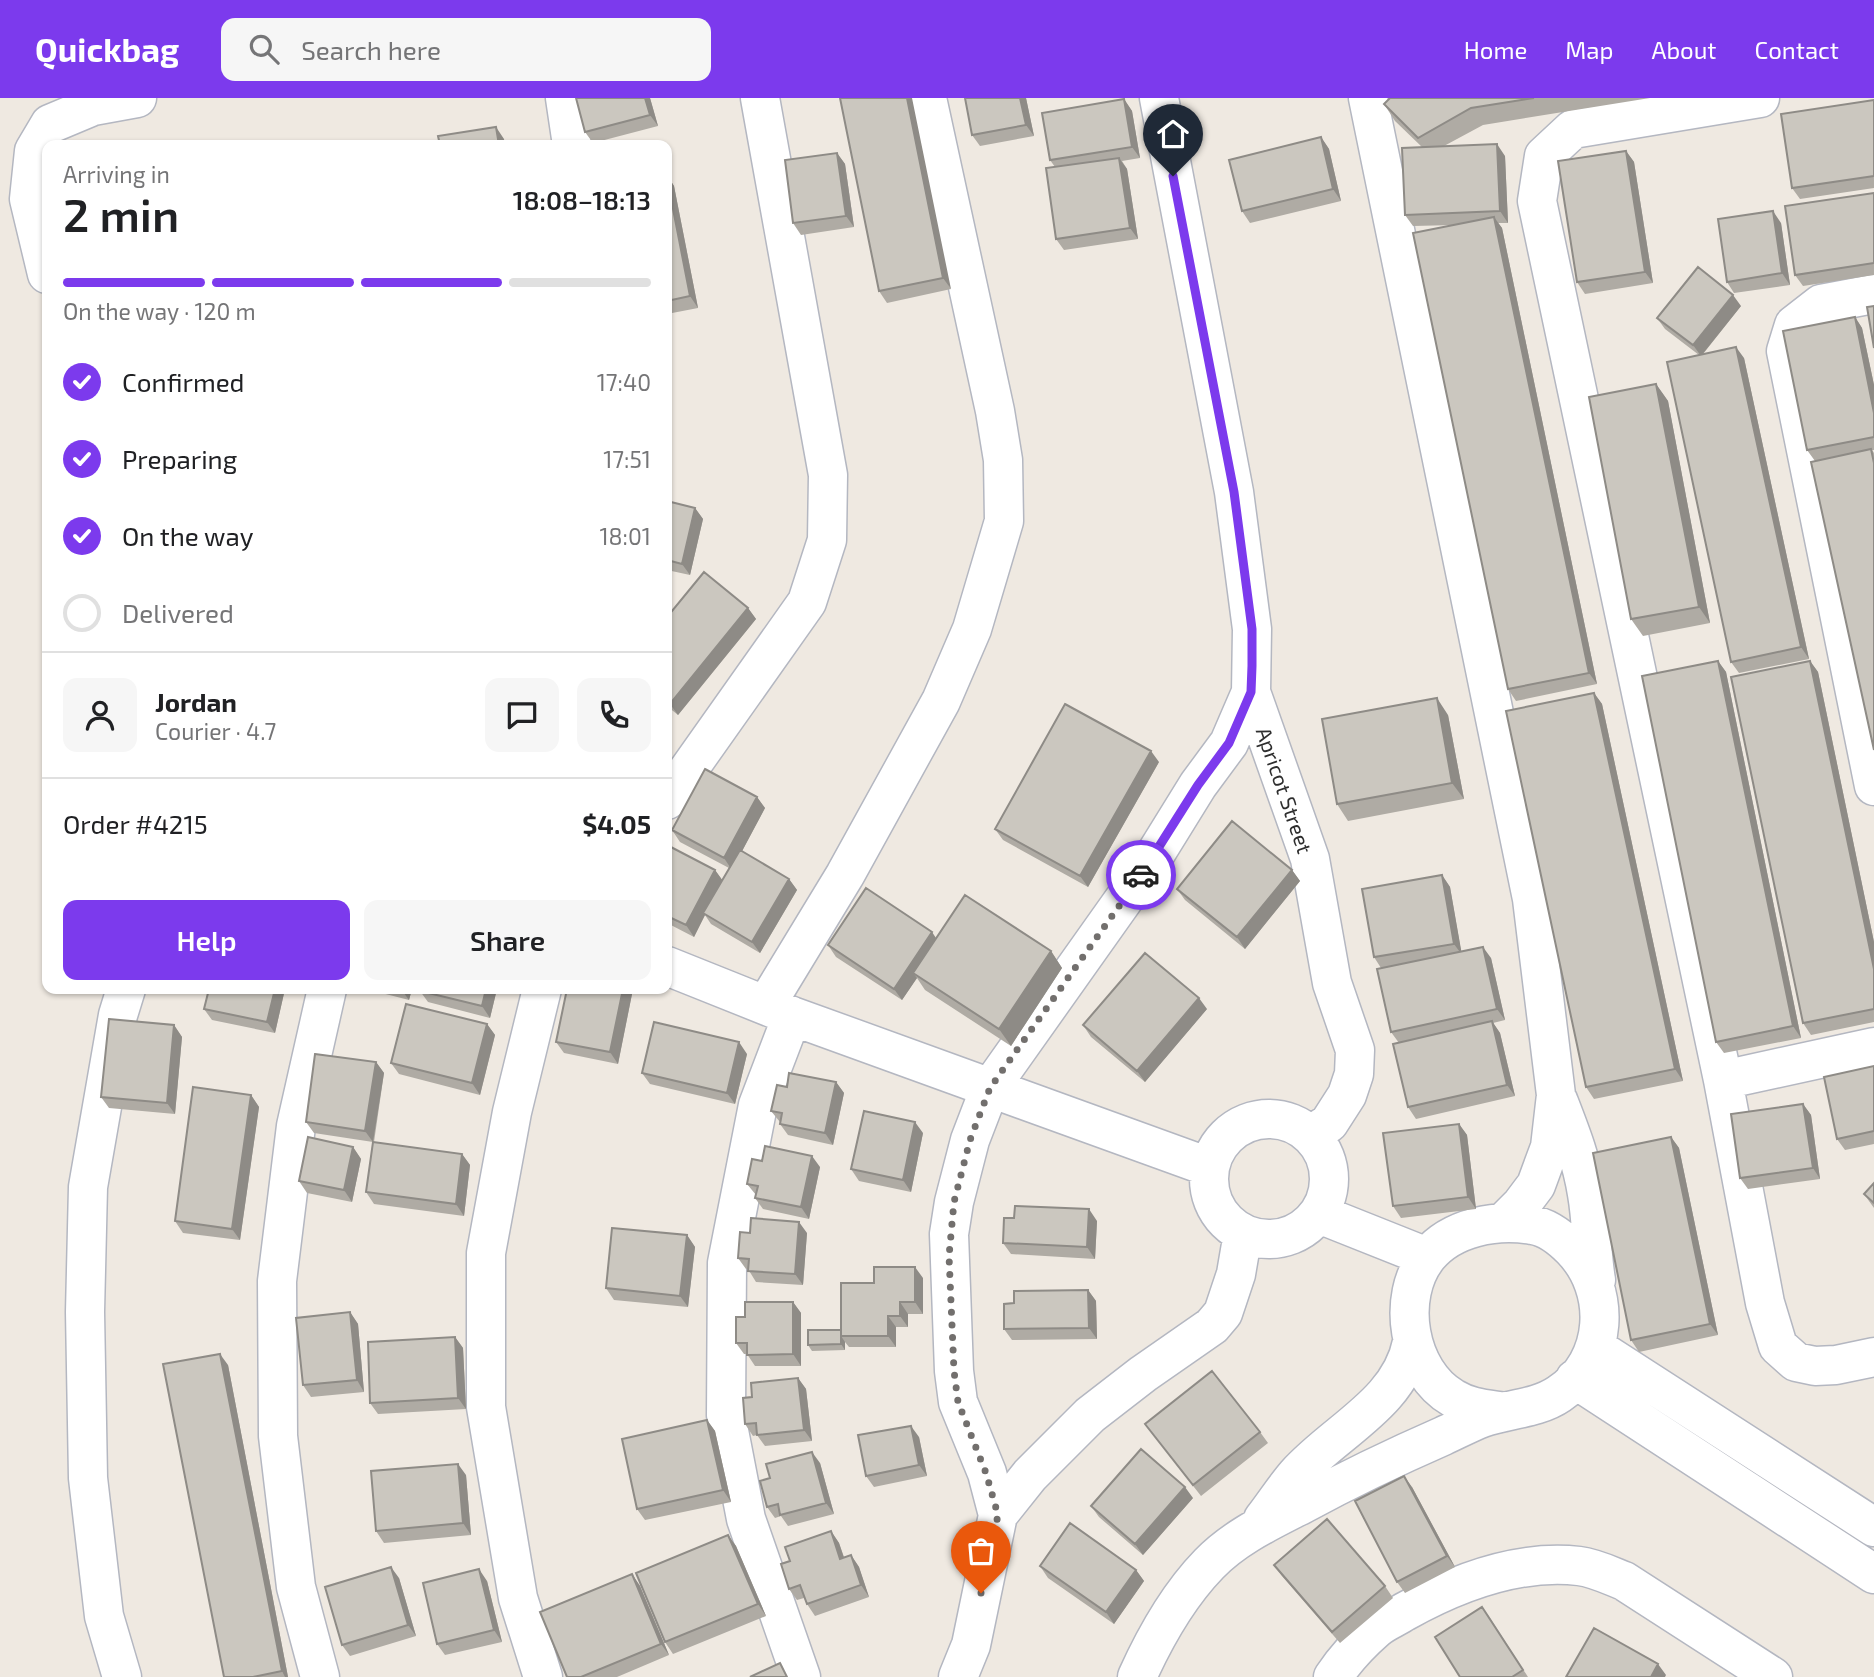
<!DOCTYPE html>
<html lang="en">
<head>
<meta charset="utf-8">
<style>
	:root { --surface:#fff; --page:#f6f6f6; --text:#202124; --muted:#757577; --line:#e0e0e0; --accent:#7c3aed }
	body { margin:0; font-family:"Exo 2",sans-serif; background:var(--page); color:var(--text); height:100vh; display:flex; flex-direction:column; font-size:26px; white-space:nowrap }
	* { box-sizing:border-box; margin:0 }
	p { font-size:23px; color:var(--muted) }
	.icon { flex:none; width:38px; height:38px; fill:none; stroke:currentColor; stroke-width:2; stroke-linecap:round; stroke-linejoin:round }
	.map { position:relative; flex:1; overflow:hidden }
	.details { position:absolute; left:42px; top:42px; width:630px; height:854px; display:flex; flex-direction:column; background:var(--surface); border-radius:14px; box-shadow:0 2px 5px #0004 }
	.details>* { flex:none }
	.pin { position:absolute; display:grid; place-items:center; width:60px; height:60px; color:#fff; margin:-72px -30px; border-radius:50% 50% 50% 0; rotate:-45deg; box-shadow:0 0 7px #0007 }
	.pin .icon { rotate:45deg }
	.courier { position:absolute; display:grid; place-items:center; width:70px; height:70px; margin:-35px; border:5px solid #7c3aed; border-radius:50%; background:#fff; color:#222; box-shadow:0 2px 9px #0007 }
	.overview em { font-style:normal; font-weight:600 }
	.overview div { display:flex; flex-direction:column-reverse }
	.overview { display:flex; align-items:center; justify-content:space-between; height:119px; padding:0 21px }
	h1 { font-size:46px; font-weight:600; line-height:52px }
	.bar { display:grid; grid-template-columns:repeat(4,1fr); gap:10px 7px; align-content:center; height:84px; padding:0 21px }
	.bar i { height:9px; border-radius:5px; background:var(--line) }
	.bar .selected { background:var(--accent) }
	.bar p { grid-column:span 4 }
	.line { display:flex; align-items:center; gap:18px; padding:0 21px; border-top:2px solid var(--line) }
	.line div { flex:1 }
	.round { display:grid; place-items:center; flex:none; width:74px; height:74px; border-radius:14px; background:var(--page) }
	ol { padding:0 21px; list-style:none }
	li { display:flex; align-items:center; gap:21px; height:77px }
	li p { margin-inline-start:auto }
	li .icon { padding:7px; border-radius:50%; background:var(--accent); color:#fff; stroke-width:4 }
	li:last-child { color:var(--muted) }
	li i { width:38px; height:38px; border:4px solid var(--line); border-radius:50% }
	.action { display:flex; gap:14px; margin-top:auto; padding:14px 21px }
	.action a { flex:1; height:80px; border-radius:14px; background:var(--accent); color:#fff; font-size:28px; font-weight:600; line-height:80px; text-align:center }
	.action a+a { background:var(--page); color:var(--text) }
	header { display:flex; align-items:center; gap:42px; box-sizing:border-box; height:98px; padding:0 35px; background:var(--accent); color:#fff }
	header strong { font-size:33px }
	nav { display:flex; gap:38px; margin-inline-start:auto; font-size:24px }
	.search { width:490px; height:63px; background:var(--page); display:flex; align-items:center; gap:18px; box-sizing:border-box; padding:0 24px; border-radius:14px; color:var(--muted); font-size:26px }
	.map>svg:first-child { display:block }
	.lines { fill:none; stroke-linecap:round; stroke-linejoin:round }
	.minor-casing { stroke:#b4b7c1; stroke-width:41 }
	.minor { stroke:#fff; stroke-width:38 }
	.wall { fill:#afaba4 }
	.shaded-wall { fill:#8e8b86 }
	.building { fill:#cbc7bf; stroke:#8e8b86; stroke-width:2 }
	.done { stroke:#726f6d; stroke-width:7; stroke-dasharray:0 12.6 }
	.route { stroke:#7c3aed; stroke-width:9 }
	.labels { text-anchor:middle; dominant-baseline:central; stroke-width:5; stroke-linejoin:round; paint-order:stroke }
	.street-label { font-size:21px; fill:#2e2e2e; stroke:#fff }
</style>
</head>
<body>
<header>
<strong>Quickbag</strong>
<div class="search"><svg class="icon" aria-label="search" viewBox="0 0 24 24"><circle cx="10" cy="10" r="6"/><path d="M15 15l6 6"/></svg>Search here</div>
<nav><a>Home</a><a>Map</a><a>About</a><a>Contact</a></nav>
</header>
<div class="map">
<svg width="1874" height="1579" viewBox="0 0 1874 1579">
	<rect width="100%" height="100%" fill="#efe9e1"/>
	<g class="lines">
		<defs>
			<path id="minor" d="M565,0L572,47
				M1159,0L1234,394L1252,531L1251,594L1310,761L1332,885L1355,952L1354,976L1347,997L1329,1025L1311,1037
				M1368,0L1532,801L1556,997L1550,1049L1536,1087L1521,1107L1503,1125
				M1760,0L1573,31L1544,58L1537,103L1723,982L1765,1205L1778,1248L1796,1264L1815,1268L1836,1267L1874,1259
				M47,176L29,101L34,53L50,26L93,8L137,0
				M1874,196L1821,206L1794,227L1786,253L1874,688
				M667,702L807,504L827,442L828,377L760,0
				M667,868L792,918L1209,1069
				M542,891L512,1014L486,1155V1309L518,1500L543,1579
				M766,907L845,777L941,603L972,531L1004,423L1003,362L995,313L927,0
				M792,918L758,1007L727,1165L726,1317L746,1421L801,1579
				M1723,982L1874,949
				M1558,1002C1570,1033 1582,1063 1587,1096C1592,1124 1591,1153 1596,1182
				M1209 1081a60 60 0 1 1 120 0a60 60 0 1 1-120 0Z
				M1319,1116L1427,1159
				M1595,1249L1874,1429
				M1575,1281L1874,1476
				M998,1417L1030,1377L1090,1317L1143,1276L1212,1228L1223,1215L1236,1176L1243,1135
				M1263,1421C1274,1407 1284,1391 1296,1377C1335,1333 1400,1306 1412,1244
				M122,1579L104,1518L88,1380L85,1214L88,1089L118,917L126,891
				M320,1579L296,1489L278,1338L277,1183L296,1028L327,891
				M958,1579L971,1547L998,1417L987,1375L958,1304L954,1273L949,1136L954,1104L970,1042L990,990L1151,763L1198,687L1229,645L1251,594
				M1137,1579C1155,1539 1178,1498 1209,1466C1235,1439 1270,1423 1303,1406C1349,1381 1395,1359 1443,1338C1456,1332 1469,1325 1482,1320C1507,1311 1537,1311 1559,1296C1609,1263 1612,1192 1572,1151C1562,1141 1547,1129 1532,1127C1496,1121 1452,1129 1428,1158C1395,1199 1408,1274 1453,1300C1469,1310 1487,1311 1505,1314
				M1333,1579C1345,1561 1360,1545 1376,1531C1384,1524 1395,1520 1404,1514C1456,1485 1518,1461 1579,1468C1595,1470 1609,1477 1624,1483L1773,1579"/>
		</defs>
		<use href="#minor" class="minor-casing"/>
		<use href="#minor" class="minor"/>
	</g>
	<path class="wall" d="M650,0L658,28L593,45L585,34Z
		M840,0L951,191L887,205L879,193Z
		M1026,0L1034,38L980,48L972,37Z
		M1390,0H1650L1483,27L1444,48L1505,58L1508,125H1498L1502,130L1597,586L1516,603L1508,591L1455,127L1413,128L1405,117L1422,49L1395,23L1384,6Z
		M1124,1L1132,13L1140,60L1122,63L1127,71L1138,141L1064,152L1056,141L1055,69L1050,62Z
		M1874,2V90L1800,101L1792,90Z
		M1321,39L1329,51L1341,103L1250,125L1242,113Z
		M1626,53L1634,64L1653,185L1585,196L1577,184Z
		M837,55L845,66L854,129L801,137L793,125Z
		M667,77L674,88L698,210L667,216Z
		M1874,95V177L1803,188L1795,177Z
		M1781,125L1790,187L1734,195L1727,184Z
		M1741,208L1703,256L1744,260L1809,561L1739,575L1731,564L1699,257L1665,231L1657,220Z
		M1855,219L1862,230L1874,287V352H1872L1874,355V652L1815,363L1807,352Z
		M1656,286L1668,303L1710,525L1643,538L1631,521Z
		M667,403L695,410L703,421L690,477L667,472Z
		M748,510L756,521L678,617L667,608V519Z
		M1718,563L1726,574L1801,940L1724,955L1716,944Z
		M1810,563L1818,574L1874,844V924L1811,937L1803,925Z
		M1594,595L1602,606L1683,983L1594,1001L1586,989Z
		M1448,617L1464,701L1348,723L1337,706Z
		M1159,664L1088,789L1003,742L995,731Z
		M757,699L765,710L742,753L789,781L797,792L760,855L711,826L705,817L694,839L667,825V747L715,772L722,782L729,770L680,744L672,732Z
		M1292,772L1300,783L1245,851L1185,802L1177,791Z
		M1442,777L1450,789L1461,853L1491,860L1505,922L1493,925L1500,935L1515,998L1416,1021L1408,1009L1399,945L1391,934L1381,870L1374,859Z
		M936,840L1051,853L1062,870L1011,948L925,892L917,880L902,902L836,859L828,847Z
		M285,891L275,935L212,922L204,911Z
		M366,891H412L409,902Z
		M497,891L490,920L428,904L420,893Z
		M567,891H629L632,896L618,966L564,955L556,944Z
		M1207,911L1145,984L1091,939L1083,927Z
		M487,926L495,937L480,997L399,976L391,965Z
		M174,927L182,939L175,1016L109,1010L101,999Z
		M747,956L735,1006L650,986L642,975Z
		M376,964L384,975L374,1044L462,1056L470,1067L464,1118L374,1106L366,1094L373,1044L314,1035L306,1024Z
		M1874,968V1046L1845,1052L1837,1041Z
		M836,984L844,995L833,1047L788,1037L780,1026V1024L771,1013L787,989Z
		M251,997L259,1009L240,1142L183,1135L175,1123Z
		M1803,1006L1811,1017L1820,1081L1748,1091L1740,1080Z
		M1459,1026L1467,1037L1476,1111L1401,1120L1393,1108Z
		M923,1035L911,1094L859,1083L851,1071Z
		M1671,1039L1679,1050L1718,1237L1639,1254L1631,1242Z
		M353,1049L361,1061L352,1104L307,1095L299,1083Z
		M762,1063L820,1069L809,1121L763,1111L755,1100L756,1097L747,1086Z
		M1874,1085V1110L1864,1096Z
		M1014,1120L1097,1123L1095,1161L1011,1156L1003,1145Z
		M807,1135L803,1187L756,1184L748,1171H746L738,1160Z
		M687,1137L695,1149L688,1209L614,1202L606,1190Z
		M923,1180V1216H908V1229H896V1249H849L845,1244V1252L812,1253L808,1247L841,1232L874,1185Z
		M1088,1192L1096,1203L1097,1241L1012,1242L1004,1231L1014,1205Z
		M793,1204L801,1215V1268H755L747,1256H744L736,1245L745,1219Z
		M350,1214L358,1226L364,1294L311,1299L303,1287Z
		M455,1239L463,1250L466,1311L378,1316L370,1305Z
		M228,1267L288,1579H224Z
		M798,1280L806,1291L812,1343L765,1348L757,1337L753,1338L745,1326L752,1299Z
		M707,1322L715,1333L731,1404L645,1422L637,1411Z
		M1145,1326L1260,1334L1268,1345L1201,1398Z
		M919,1339L927,1378L874,1389L866,1378Z
		M820,1365L834,1416L788,1428L781,1418L775,1420L767,1409Z
		M466,1377L471,1437L384,1445L376,1433Z
		M1412,1389L1455,1469L1405,1495L1397,1484Z
		M1193,1400L1143,1457L1099,1419L1091,1408Z
		M831,1433L839,1445L844,1459L851,1457L859,1469L869,1499L815,1518L807,1506L804,1500L797,1502L789,1491L790,1463Z
		M728,1437L736,1448L766,1518L673,1556L665,1544Z
		M1274,1467L1385,1488L1393,1500L1340,1545L1282,1478Z
		M1040,1468L1136,1472L1144,1483L1114,1526L1048,1480Z
		M632,1476L640,1488L669,1557L617,1579H567Z
		M399,1480L416,1538L350,1558L342,1547Z
		M487,1483L502,1544L445,1557L437,1546Z
		M1482,1509L1490,1520L1528,1579H1460Z"/>
	<path class="shaded-wall" d="M645,0H650L658,28L650,17Z
		M907,0H912L951,191L943,180Z
		M1020,0H1026L1034,38L1026,27Z
		M1124,1L1132,13L1140,60L1132,49Z
		M496,29L504,41L505,47H499Z
		M1321,39L1329,51L1341,103L1333,91Z
		M1497,46L1505,58L1508,125L1500,113Z
		M1626,53L1634,64L1653,185L1645,174Z
		M837,55L845,66L854,129L846,118Z
		M1119,60L1127,71L1138,141L1130,130Z
		M667,77L674,88L698,210L690,198Z
		M1773,113L1781,125L1790,187L1782,175Z
		M1494,119L1502,130L1597,586L1589,575Z
		M1733,197L1741,208L1701,258L1693,247Z
		M1855,219L1862,230L1874,287V315Z
		M1736,249L1744,260L1809,561L1801,549Z
		M1656,286L1668,303L1710,525L1699,509Z
		M695,410L703,421L690,477L682,466Z
		M748,510L756,521L678,617L670,606Z
		M1718,563L1726,574L1801,940L1793,928Z
		M1810,563L1818,574L1874,844V871Z
		M1594,595L1602,606L1683,983L1675,971Z
		M1437,600L1448,617L1464,701L1452,685Z
		M1151,653L1159,664L1088,789L1080,778Z
		M757,699L765,710L732,772L724,760Z
		M715,772L723,783L703,815L705,817L694,839L686,827Z
		M1292,772L1300,783L1245,851L1237,839Z
		M1442,777L1450,789L1462,857L1454,846Z
		M789,781L797,792L760,855L752,844Z
		M932,834L940,846L913,875L917,880L902,902L894,891Z
		M1483,849L1491,860L1505,922L1497,911Z
		M1051,853L1062,870L1011,948L999,931Z
		M275,891H285L275,935L267,924Z
		M401,891H412L409,902Z
		M486,891H497L490,920L482,908Z
		M623,891H629L632,896L618,966L610,954Z
		M1199,900L1207,911L1145,984L1137,973Z
		M1492,923L1500,935L1515,998L1507,987Z
		M487,926L495,937L480,997L472,985Z
		M174,927L182,939L175,1016L167,1005Z
		M739,944L747,956L735,1006L727,995Z
		M376,964L384,975L373,1044L365,1033Z
		M836,984L844,995L833,1047L825,1035Z
		M251,997L259,1009L240,1142L232,1131Z
		M1803,1006L1811,1017L1820,1081L1813,1070Z
		M915,1024L923,1035L911,1094L903,1082Z
		M1459,1026L1467,1037L1476,1111L1468,1099Z
		M1671,1039L1679,1050L1718,1237L1710,1226Z
		M353,1049L361,1061L352,1104L344,1092Z
		M462,1056L470,1067L464,1118L456,1106Z
		M812,1058L820,1069L809,1121L801,1109Z
		M1089,1111L1097,1123L1095,1161L1087,1149Z
		M799,1124L807,1135L803,1187L795,1176Z
		M687,1137L695,1149L688,1209L680,1198Z
		M915,1169L923,1180V1216L915,1204Z
		M1088,1192L1096,1203L1097,1241L1089,1230Z
		M793,1204L801,1215V1268L793,1256Z
		M900,1204L908,1216V1229L900,1218Z
		M350,1214L358,1226L364,1294L357,1282Z
		M888,1218L896,1229V1249L888,1238Z
		M841,1232V1238L845,1244V1252L841,1246Z
		M455,1239L463,1250L466,1311L458,1300Z
		M220,1256L228,1267L288,1579H285L282,1573Z
		M798,1280L806,1291L812,1343L804,1332Z
		M707,1322L715,1333L731,1404L723,1392Z
		M911,1328L919,1339L927,1378L919,1367Z
		M812,1354L820,1365L834,1416L826,1405Z
		M458,1366L466,1377L471,1437L463,1425Z
		M1404,1378L1412,1389L1455,1469L1447,1458Z
		M1185,1389L1193,1400L1143,1457L1135,1446Z
		M831,1433L839,1445L848,1472L840,1461Z
		M728,1437L736,1448L766,1518L758,1506Z
		M851,1457L859,1469L869,1499L861,1487Z
		M391,1469L399,1480L416,1538L408,1527Z
		M479,1471L487,1483L502,1544L494,1532Z
		M1136,1472L1144,1483L1114,1526L1106,1514Z
		M632,1476L640,1488L669,1557L661,1546Z
		M1658,1566L1666,1577L1665,1579H1651Z"/>
	<path class="building" d="M576,0H645L650,17L585,34Z
		M840,0H907L943,180L879,193Z
		M965,0H1020L1026,27L972,37Z
		M1390,0H1534L1471,10L1418,40L1384,6Z
		M1124,1L1132,49L1050,62L1042,15Z
		M1874,2V78L1792,90L1781,16Z
		M496,29L499,47H440L438,38Z
		M1321,39L1333,91L1242,113L1229,62Z
		M1497,46L1500,113L1405,117L1402,50Z
		M1626,53L1645,174L1577,184L1558,63Z
		M837,55L846,118L793,125L785,62Z
		M1119,60L1130,130L1056,141L1046,70Z
		M667,80L690,198L667,203Z
		M1874,95V165L1795,177L1785,108Z
		M1773,113L1782,175L1727,184L1718,121Z
		M1494,119L1589,575L1508,591L1413,135Z
		M1698,169L1733,197L1693,247L1657,220Z
		M1874,208V250L1867,209Z
		M1855,219L1874,315V339L1807,352L1783,233Z
		M1736,249L1801,549L1731,564L1667,264Z
		M1656,286L1699,509L1631,521L1589,299Z
		M1871,351L1874,365V652L1811,364Z
		M667,403L695,410L682,466L667,462Z
		M704,474L748,510L670,606L667,603V519Z
		M1718,563L1793,928L1716,944L1642,578Z
		M1810,563L1874,871V911L1803,925L1731,579Z
		M1594,595L1675,971L1586,989L1506,613Z
		M1437,600L1452,685L1337,706L1322,621Z
		M1065,606L1151,653L1080,778L995,731Z
		M705,671L757,699L724,760L672,732Z
		M1232,723L1292,772L1237,839L1177,791Z
		M667,747L715,772L686,827L667,818Z
		M740,752L789,781L752,844L703,815Z
		M1442,777L1454,846L1374,859L1362,791Z
		M866,790L932,834L894,891L828,847Z
		M965,797L1051,853L999,931L913,875Z
		M1483,849L1497,911L1391,934L1377,871Z
		M1145,855L1199,900L1137,973L1083,927Z
		M209,891H275L267,924L204,911Z
		M420,891H486L482,908L420,893Z
		M567,891H623L610,954L556,944Z
		M406,906L487,926L472,985L391,965Z
		M109,921L174,927L167,1005L101,999Z
		M1492,923L1507,987L1408,1009L1393,946Z
		M654,924L739,944L727,995L642,975Z
		M315,956L376,964L365,1033L306,1024Z
		M1874,968V1033L1837,1041L1824,979Z
		M789,975L836,984L825,1035L780,1026L782,1015L771,1013L777,987L787,989Z
		M193,989L251,997L232,1131L175,1123Z
		M1803,1006L1813,1070L1740,1080L1731,1016Z
		M864,1013L915,1024L903,1082L851,1071Z
		M1459,1026L1468,1099L1393,1108L1383,1035Z
		M308,1039L353,1049L344,1092L299,1083Z
		M1671,1039L1710,1226L1631,1242L1593,1055Z
		M373,1044L462,1056L456,1106L366,1094Z
		M765,1048L812,1058L801,1109L755,1100L758,1088L747,1086L752,1061L762,1063Z
		M1874,1085V1105L1864,1096Z
		M1015,1108L1089,1111L1087,1149L1003,1145L1004,1120H1014Z
		M751,1120L799,1124L795,1176L748,1173L749,1161L738,1160L740,1134L750,1135Z
		M612,1130L687,1137L680,1198L606,1190Z
		M874,1169H915V1204H900V1218H888V1238H841V1185H874Z
		M1088,1192L1089,1230L1004,1231V1206L1014,1205V1193Z
		M745,1204H793V1256L747,1257V1245H736V1219H745Z
		M350,1214L357,1282L303,1287L296,1220Z
		M808,1232H841V1246L808,1247Z
		M455,1239L458,1300L370,1305L368,1244Z
		M220,1256L282,1573L253,1579H224L163,1266Z
		M1212,1273L1260,1334L1193,1387L1145,1326Z
		M798,1280L804,1332L757,1337L756,1325L745,1326L743,1300L752,1299L751,1285Z
		M707,1322L723,1392L637,1411L622,1341Z
		M911,1328L919,1367L866,1378L858,1337Z
		M1141,1351L1185,1389L1135,1446L1091,1408Z
		M812,1354L826,1405L780,1417L778,1406L767,1409L760,1383L770,1380L766,1366Z
		M458,1366L463,1425L376,1433L371,1373Z
		M1404,1378L1447,1458L1397,1484L1355,1403Z
		M1327,1421L1385,1488L1332,1534L1274,1467Z
		M1070,1425L1136,1472L1106,1514L1040,1468Z
		M831,1433L840,1461L851,1457L861,1487L807,1506L800,1487L789,1491L781,1466L790,1463L785,1449Z
		M728,1437L758,1506L665,1544L636,1475Z
		M391,1469L408,1527L342,1547L325,1489Z
		M479,1471L494,1532L437,1546L423,1485Z
		M632,1476L661,1546L581,1579H567L540,1514Z
		M1482,1509L1523,1572L1512,1579H1460L1435,1539Z
		M1594,1530L1658,1566L1651,1579H1566Z
		M780,1565L787,1579H750Z"/>
	<g class="lines">
		<path class="done" d="M981,1495L998,1417L986,1375L958,1304L954,1273L949,1158L954,1104L970,1042L990,990L1141,777"/>
		<path class="route" d="M1141,777L1198,687L1229,645L1251,594L1252,568V531L1234,394L1173,78"/>
	</g>
	<g class="labels">
		<g class="street-label">
			<text transform="translate(1285 692) rotate(71)">Apricot Street</text>
		</g>
	</g>
</svg>
<div class="pin" style="left:981px;top:1495px;background:#ea580c"><svg class="icon" aria-label="bag" viewBox="0 0 24 24"><path d="M5 8h14l-1 12H6zM9 8a3 3 0 0 1 6 0"/></svg></div>
<div class="pin" style="left:1173px;top:78px;background:#1f2937"><svg class="icon" aria-label="home" viewBox="0 0 24 24"><path d="M3 11l9-7 9 7M6 9v11h12V9"/></svg></div>
<div class="courier" style="left:1141px;top:777px"><svg class="icon" aria-label="car" viewBox="0 0 24 24"><path d="M5 17H2v-5l4-1 3-4h7l3 4 3 1v5h-3M9 17h6M6 11h13"/><circle cx="7" cy="17" r="2"/><circle cx="17" cy="17" r="2"/></svg></div>
<section class="details">
<div class="overview"><div><h1>2 min</h1><p>Arriving in</p></div><em>18:08–18:13</em></div>
<div class="bar"><i class="selected"></i><i class="selected"></i><i class="selected"></i><i></i><p>On the way · 120 m</p></div>
<ol>
<li><svg class="icon" aria-label="check" viewBox="0 0 24 24"><path d="M5 12l5 5 9-10"/></svg>Confirmed<p>17:40</p></li>
<li><svg class="icon" aria-label="check" viewBox="0 0 24 24"><path d="M5 12l5 5 9-10"/></svg>Preparing<p>17:51</p></li>
<li><svg class="icon" aria-label="check" viewBox="0 0 24 24"><path d="M5 12l5 5 9-10"/></svg>On the way<p>18:01</p></li>
<li><i></i>Delivered</li>
</ol>
<div class="line" style="height:126px"><a class="round"><svg class="icon" aria-label="person" viewBox="0 0 24 24"><circle cx="12" cy="8" r="4"/><path d="M4 21q1-7 8-7t8 7"/></svg></a><div><b>Jordan</b><p>Courier · 4.7</p></div><a class="round"><svg class="icon" aria-label="chat" viewBox="0 0 24 24"><path d="M4 5h16v11H9l-5 4z"/></svg></a><a class="round"><svg class="icon" aria-label="phone" viewBox="0 0 24 24"><path d="M5 4h4l2 5-3 2q2 4 5 5l2-3 5 2v4C11 20 4 13 5 4z"/></svg></a></div>
<div class="line" style="height:91px"><div>Order #4215</div><b>$4.05</b></div>
<div class="action"><a>Help</a><a>Share</a></div>
</section>
</div>
</body>
</html>
